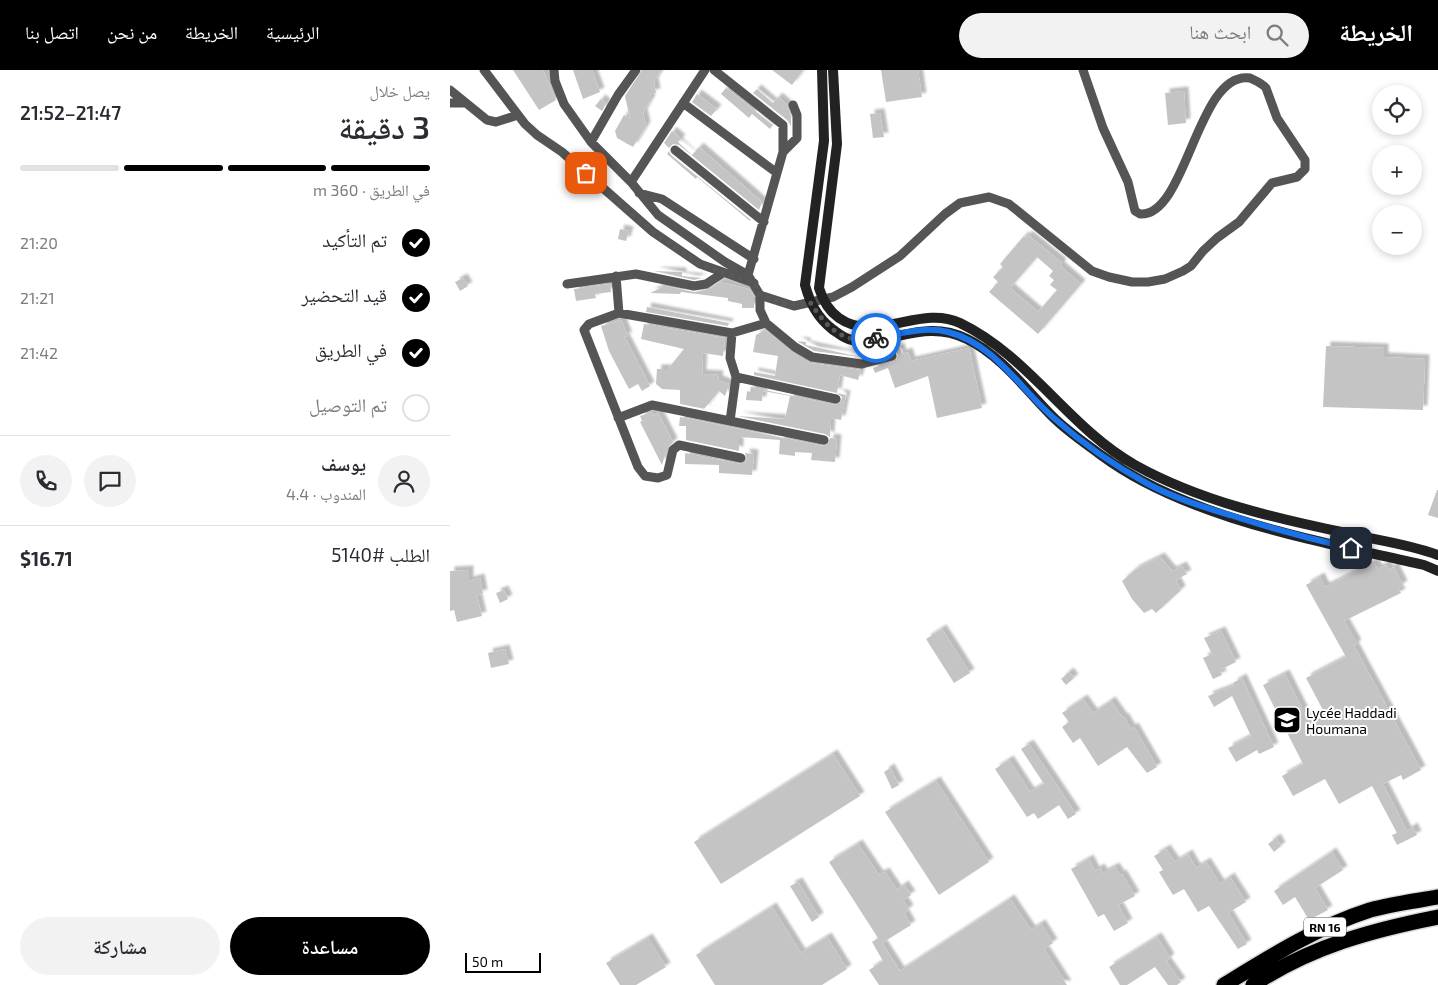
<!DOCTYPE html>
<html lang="ar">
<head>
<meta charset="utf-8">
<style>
	:root { --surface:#fff; --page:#f2f2f3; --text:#2b2b33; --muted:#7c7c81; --line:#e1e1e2; --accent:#000 }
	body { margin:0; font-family:"Exo 2","Noto Naskh Arabic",sans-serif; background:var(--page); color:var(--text); direction:rtl; height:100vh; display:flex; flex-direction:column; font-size:19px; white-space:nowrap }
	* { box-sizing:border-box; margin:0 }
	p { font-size:16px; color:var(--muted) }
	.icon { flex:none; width:28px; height:28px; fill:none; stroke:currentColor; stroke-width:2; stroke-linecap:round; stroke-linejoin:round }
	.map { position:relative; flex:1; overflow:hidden; direction:ltr }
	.details { display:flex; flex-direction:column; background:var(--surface); width:450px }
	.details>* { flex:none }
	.tools { position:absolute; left:922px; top:15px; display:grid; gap:10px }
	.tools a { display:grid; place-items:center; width:50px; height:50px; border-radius:50%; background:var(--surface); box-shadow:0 2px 8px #0003; font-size:25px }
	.scale { position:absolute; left:15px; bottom:12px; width:76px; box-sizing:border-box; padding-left:5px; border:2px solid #000; border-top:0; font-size:14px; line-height:18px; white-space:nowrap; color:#000; -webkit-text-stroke:4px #fff; paint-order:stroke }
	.pin { position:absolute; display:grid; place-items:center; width:42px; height:42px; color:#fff; margin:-21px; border-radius:10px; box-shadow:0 2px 8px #0006 }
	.courier { position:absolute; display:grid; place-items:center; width:50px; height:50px; margin:-25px; border:4px solid #1a73e8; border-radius:50%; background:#fff; color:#222; box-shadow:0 1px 6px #0007 }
	.overview em { font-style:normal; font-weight:600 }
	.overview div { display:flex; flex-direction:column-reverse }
	.overview { display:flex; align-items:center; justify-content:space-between; height:85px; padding:0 20px }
	h1 { font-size:32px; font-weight:600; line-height:38px }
	.bar { display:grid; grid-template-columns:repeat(4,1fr); gap:8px 5px; align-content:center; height:60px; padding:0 20px }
	.bar i { height:6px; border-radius:4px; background:var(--line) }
	.bar .selected { background:var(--accent) }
	.bar p { grid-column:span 4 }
	.line { display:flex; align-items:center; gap:12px; padding:0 20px; border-top:1px solid var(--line) }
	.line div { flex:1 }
	.round { display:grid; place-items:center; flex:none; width:52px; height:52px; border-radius:26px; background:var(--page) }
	ol { padding:0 20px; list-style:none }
	li { display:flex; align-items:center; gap:15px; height:55px }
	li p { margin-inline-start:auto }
	li .icon { padding:5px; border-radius:50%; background:var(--accent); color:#fff; stroke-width:4 }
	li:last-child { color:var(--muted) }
	li i { width:28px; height:28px; border:2px solid var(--line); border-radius:50% }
	.cta { display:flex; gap:10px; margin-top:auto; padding:10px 20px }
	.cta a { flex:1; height:58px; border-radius:30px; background:var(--accent); color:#fff; font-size:20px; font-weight:600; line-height:58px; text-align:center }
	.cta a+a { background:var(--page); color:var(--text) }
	header { display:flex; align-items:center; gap:30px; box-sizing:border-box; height:70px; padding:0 25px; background:var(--accent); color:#fff }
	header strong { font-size:24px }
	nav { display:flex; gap:28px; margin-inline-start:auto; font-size:18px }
	.search { width:350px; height:45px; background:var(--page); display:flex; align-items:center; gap:12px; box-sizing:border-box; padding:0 18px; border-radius:28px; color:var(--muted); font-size:19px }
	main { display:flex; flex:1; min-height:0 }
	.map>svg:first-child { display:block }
	.building { fill:#c4c4c4; fill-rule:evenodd; filter:url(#shadow) }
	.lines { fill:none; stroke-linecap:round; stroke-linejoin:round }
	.highway-casing { stroke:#dbdbdb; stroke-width:18 }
	.street { stroke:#555; stroke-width:9 }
	.secondary { stroke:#222; stroke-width:10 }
	.highway { stroke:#000; stroke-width:15 }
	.done { stroke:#595959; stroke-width:5; stroke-dasharray:0 9 }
	.route { stroke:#1a73e8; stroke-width:6 }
	.labels { text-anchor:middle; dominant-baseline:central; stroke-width:4; stroke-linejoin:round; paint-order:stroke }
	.shield { fill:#fff; stroke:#4c4c4c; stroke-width:1 }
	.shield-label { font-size:12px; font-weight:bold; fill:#000 }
	.poi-label { font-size:14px; fill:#000; stroke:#fff; text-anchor:start }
</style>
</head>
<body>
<header>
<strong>الخريطة</strong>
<div class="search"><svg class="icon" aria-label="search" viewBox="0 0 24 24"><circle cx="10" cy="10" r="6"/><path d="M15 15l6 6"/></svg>ابحث هنا</div>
<nav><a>الرئيسية</a><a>الخريطة</a><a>من نحن</a><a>اتصل بنا</a></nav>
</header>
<main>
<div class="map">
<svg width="988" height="915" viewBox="0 0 988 915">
	<defs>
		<filter id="shadow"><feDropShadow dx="4.5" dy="-4.5" stdDeviation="1" flood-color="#0004"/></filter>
	</defs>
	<rect width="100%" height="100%" fill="#fff"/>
	<path class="building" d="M63,0H93L106,30L89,40Z
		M123,0H142L150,22L133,29Z
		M192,0H211L204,12L206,23L200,24L201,29L193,43L196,56L183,77L167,68L165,61L174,45L180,49L175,26Z
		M322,0H353L342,15Z
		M431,0H468L472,27L436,32Z
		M276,18L323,55L320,59L302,44L299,48L271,24Z
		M307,19L323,33L328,27L337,35L341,46V56L337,50L303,23Z
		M734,21L736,53L718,55L715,23Z
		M247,24L267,39L261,46L242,32Z
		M151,29L156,33L152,41L145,36Z
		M430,43L434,67L423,68L420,44Z
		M222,61L231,69L228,72L242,85L249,77L312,132L309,140L229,75L223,74L219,78L214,73Z
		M219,81L221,85L301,150L300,151L247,107L246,109L217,84Z
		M170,159L179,161L176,171L168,169Z
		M578,165L612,193L610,196L631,214L588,264L539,222L548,212L543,207L553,197L550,194L574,166L576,168ZM587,187L603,201L599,206L604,210L600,215L607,220L588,242L560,218Z
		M204,201L232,202V206L252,208L244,210Z
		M13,208L18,216L10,221L5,212Z
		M270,212L299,219L304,227V238H292V234L278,231V228L231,222L230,224L200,223L215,216L245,222L259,219Z
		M160,214L161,222L145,224L146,228L126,231L124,219Z
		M197,237L279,253L278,256L196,242Z
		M171,250L178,267L174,266L200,316L192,321L188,314L179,319L159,281L151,256Z
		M194,254L275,268L273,286L253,283L252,304L269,305L268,310L279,314L275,326L269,321L254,339L275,343L230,334V320L212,319L206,314L207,299H218L234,279L191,269Z
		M315,260L341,282L359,293L411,300L408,310L390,305L387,323L396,325L391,350L381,348L380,367L375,364L287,346L335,349L340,326L313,321L312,331L296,330L297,321L300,322L301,317L385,335L392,331V327L387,323L304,305V302L325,306L328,286L303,282L306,265Z
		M347,271L356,272V275L410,287L364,281Z
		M876,276L934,278V287L975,289L973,340L873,337Z
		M450,278L452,284L458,282L461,291L519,278L532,338L487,348L478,306L445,318L438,298L425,303L423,298L446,291L448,285L444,280Z
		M202,342L204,346L208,343L223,372L217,378L212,395L190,352L192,351L190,346Z
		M230,347L373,376L378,374L380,368L387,369L385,392L361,390L362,383L345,382V386L329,384L330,370L289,367V381L236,370V356H229Z
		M235,383L290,394L297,390L295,383L304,384L302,405L269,403V395L235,394Z
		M987,420H988V448L978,445Z
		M710,487L722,501L732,496L737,504L726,510L731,520L706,543L702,539L694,543L682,529L672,511L686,499Z
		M924,493L928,499L936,495L939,500L944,497L953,515L948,518L951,523L894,551L907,574L904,576L971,700L953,710L951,705L933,714L957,761L963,757L967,765L947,775L942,765L947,763L922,716L889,734L875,709L843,726L832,706L853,694L813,615L835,604L858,650L874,642L856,608L896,587L856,515L870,507L875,517Z
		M19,500V511L30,508L33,524L27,525L32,546L7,552L4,540L0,541V501Z
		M54,520L58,529L50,533L46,523Z
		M492,559L520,603L504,613L476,569Z
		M771,561L786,592L770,600L772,605L763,609L753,588L762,584L754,568Z
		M55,579L59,594L41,598L38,583Z
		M619,602L624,608L616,615L611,609Z
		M792,608L824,677L809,684L807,680L786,692L778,678L801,666L782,626L764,637L758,626L784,616L783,613Z
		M633,629L643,643L661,631L673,648L674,647L681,659L684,657L707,697L697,703L677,677L648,696L630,668L623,673L612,657L619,652L612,643Z
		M579,674L626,744L618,749L609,735L588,749L584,743L577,747L545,699L559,690L580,722L594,714L571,679Z
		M383,684L410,726L271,814L244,772Z
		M440,698L449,715L442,719L434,702Z
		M486,711L539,792L489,825L435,742Z
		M826,768L831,776L824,782L818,774Z
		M408,774L429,805L435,802L447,820L454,815L461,825L453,830L459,839L454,843L461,855L432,873L450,901L560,829L581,860L591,854L603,873L594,879L617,915H429L419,900L433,891L422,872L428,868L379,792Z
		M716,779L725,792L738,784L746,798L756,792L770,814L780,807L796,832L778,843L797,874L788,879L759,836L748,842L734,819L723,825L709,802L713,800L704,786Z
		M882,782L893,800L865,818L878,840L859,850L845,827L833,835L824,821Z
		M639,789L645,801L650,798L653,803L665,797L670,805L672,804L685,826L668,835L678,853L664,861L654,844L648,847L621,799Z
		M348,812L369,847L362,852L340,816Z
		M322,837L351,883L377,867L397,899L372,915H265L246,885Z
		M707,867L720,888L716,891L731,912L727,915H718L705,897L677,915H670L659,897Z
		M198,868L216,897L186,915H170L156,893Z"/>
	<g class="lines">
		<defs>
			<path id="highway" d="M774,915C821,886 867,857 920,840C942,834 966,831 988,827
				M803,915C859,877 922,860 988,847"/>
		</defs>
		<use href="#highway" class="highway-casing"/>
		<path class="street" d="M34,0L75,54L87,65L112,82L203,162L250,194L304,213
			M104,0L105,11L114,34L141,72L181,112L208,145L275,192L298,205L310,225L344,236L383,227L402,217L450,186L495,144L510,133L539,127L559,134L642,201L659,207L682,212H698L715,209L733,201L741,196L753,181L767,168L789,152L822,113L847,107L855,99V90L827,48L816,18C812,13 806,11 800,8C747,0 737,147 690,144L685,141L678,112L653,58L633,0
			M264,0L333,55V82L298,205
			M0,20L37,50L46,52L68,45
			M0,33H14
			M233,33L327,103
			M141,72L168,25L186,0
			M225,80L314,152
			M333,82L347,68V45L343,35
			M181,112L255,0
			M189,123L212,129L304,189
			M166,206L169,243
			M117,214L186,204L244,216L256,214L273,203
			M310,225V240L316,253L345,277L362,287L412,294L442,286
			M286,307L386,329
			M168,348L202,335L374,370
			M280,351L286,307L280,288L282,263
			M291,388L229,375L223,380L217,405L208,408L195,406L188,397L134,260L139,254L169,243L282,263L316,253"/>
		<path class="secondary" d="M372,0L374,71L355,215C360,233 367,247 382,259C388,263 394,269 402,270C442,276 473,248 517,269C552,286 576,320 603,347C617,361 635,373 651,385C737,449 870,471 974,495L988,501
			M383,0L387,74L369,218C373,231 379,241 389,248C426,274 470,234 510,253C579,286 619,358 685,395C750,431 824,448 896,463C926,470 959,474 988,485"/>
		<use href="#highway" class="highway"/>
	</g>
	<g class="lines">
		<path class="done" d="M136,103L203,162L250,194L304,213L310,225C330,233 338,238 360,232C377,258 393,275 426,268"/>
		<path class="route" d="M426,268C448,264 475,256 498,262C545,274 570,319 605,349C633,374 665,396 698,414C724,428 752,437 780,445C820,458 860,469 901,478"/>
	</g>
	<defs>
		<symbol id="school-square" viewBox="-11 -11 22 22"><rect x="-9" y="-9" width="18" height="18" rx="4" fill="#000" stroke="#fff"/><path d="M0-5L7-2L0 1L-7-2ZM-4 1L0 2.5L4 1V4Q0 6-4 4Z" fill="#fff"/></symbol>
	</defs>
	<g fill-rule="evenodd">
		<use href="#school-square" x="821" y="634" width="32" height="32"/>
	</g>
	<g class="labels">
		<rect class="shield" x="854" y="847.5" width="42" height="19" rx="4"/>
		<g class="shield-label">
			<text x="875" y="857">RN 16</text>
		</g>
		<g class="poi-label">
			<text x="856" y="642">Lycée Haddadi<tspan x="856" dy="16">Houmana</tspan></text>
		</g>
	</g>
</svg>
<div class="tools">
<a><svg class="icon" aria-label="locate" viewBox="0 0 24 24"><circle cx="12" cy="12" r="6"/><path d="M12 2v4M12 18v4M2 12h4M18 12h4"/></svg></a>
<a>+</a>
<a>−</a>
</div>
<div class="scale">50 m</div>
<div class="pin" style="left:136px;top:103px;background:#ea580c"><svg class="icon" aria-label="bag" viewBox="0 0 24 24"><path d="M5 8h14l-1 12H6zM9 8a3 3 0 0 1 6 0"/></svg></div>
<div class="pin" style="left:901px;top:478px;background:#1f2937"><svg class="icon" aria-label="home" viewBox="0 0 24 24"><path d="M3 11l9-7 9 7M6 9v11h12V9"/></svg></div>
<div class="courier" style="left:426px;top:268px"><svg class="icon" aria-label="bike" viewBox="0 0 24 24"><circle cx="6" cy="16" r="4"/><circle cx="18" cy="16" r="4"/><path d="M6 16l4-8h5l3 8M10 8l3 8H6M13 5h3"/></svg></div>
</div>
<section class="details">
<div class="overview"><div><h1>3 دقيقة</h1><p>يصل خلال</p></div><em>21:47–21:52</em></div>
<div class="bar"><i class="selected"></i><i class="selected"></i><i class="selected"></i><i></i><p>في الطريق · 360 m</p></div>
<ol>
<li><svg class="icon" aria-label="check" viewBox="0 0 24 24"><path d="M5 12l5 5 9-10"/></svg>تم التأكيد<p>21:20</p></li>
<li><svg class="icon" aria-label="check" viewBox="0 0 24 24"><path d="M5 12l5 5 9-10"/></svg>قيد التحضير<p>21:21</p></li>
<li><svg class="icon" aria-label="check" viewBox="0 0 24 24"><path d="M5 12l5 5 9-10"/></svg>في الطريق<p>21:42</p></li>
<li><i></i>تم التوصيل</li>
</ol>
<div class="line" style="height:90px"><a class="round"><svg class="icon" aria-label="person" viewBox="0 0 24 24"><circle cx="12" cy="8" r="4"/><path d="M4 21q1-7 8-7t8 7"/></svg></a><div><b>يوسف</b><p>المندوب · 4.4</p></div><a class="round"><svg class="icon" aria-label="chat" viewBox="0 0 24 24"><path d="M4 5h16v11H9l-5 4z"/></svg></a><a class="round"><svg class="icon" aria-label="phone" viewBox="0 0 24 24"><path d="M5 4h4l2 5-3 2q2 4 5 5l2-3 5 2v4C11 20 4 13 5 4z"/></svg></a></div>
<div class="line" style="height:65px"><div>الطلب #5140</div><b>$16.71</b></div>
<div class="cta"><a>مساعدة</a><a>مشاركة</a></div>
</section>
</main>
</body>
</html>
